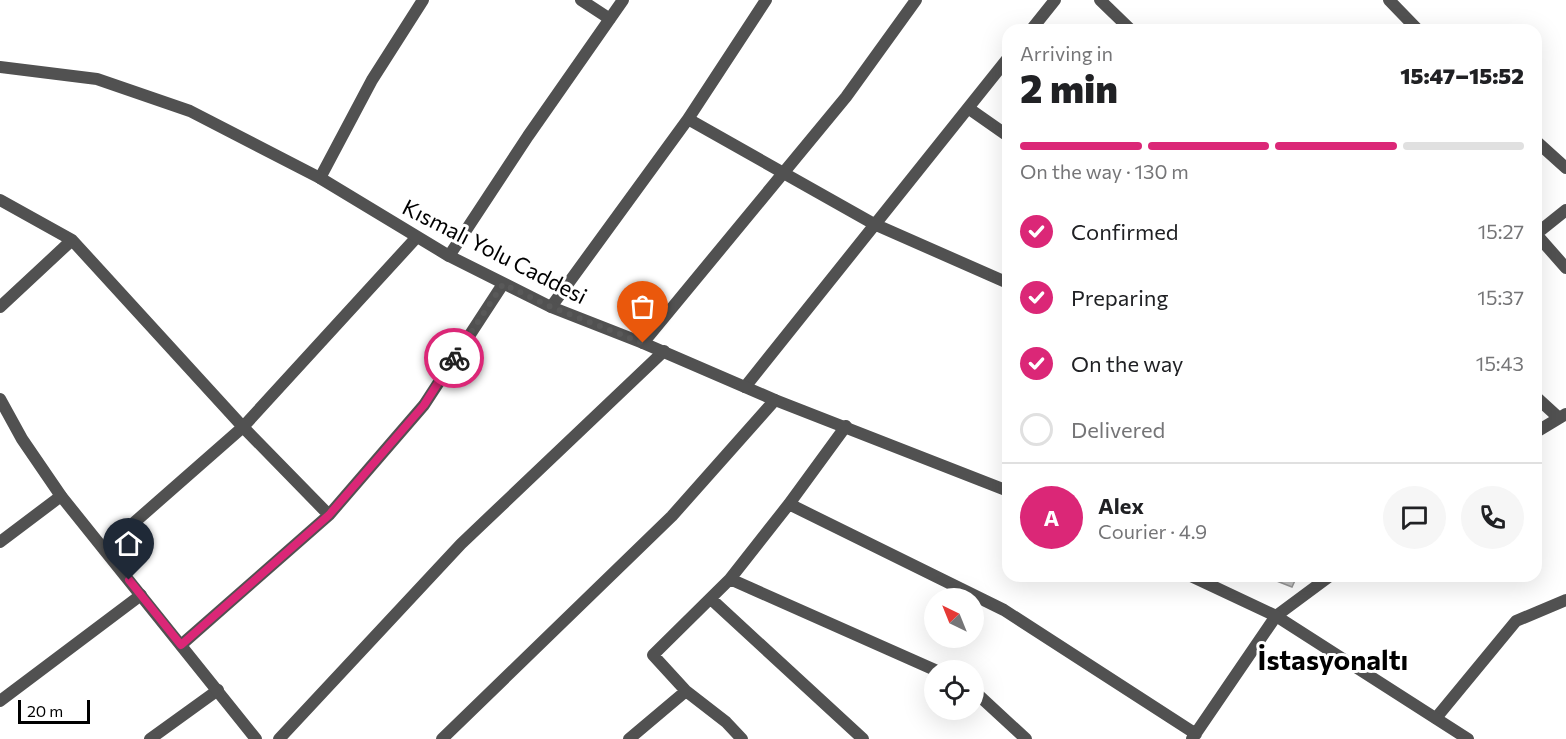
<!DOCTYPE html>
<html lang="en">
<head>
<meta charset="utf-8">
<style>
	:root { --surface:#fff; --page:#f6f6f6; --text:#202124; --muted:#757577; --line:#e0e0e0; --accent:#db2777 }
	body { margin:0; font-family:Commissioner,sans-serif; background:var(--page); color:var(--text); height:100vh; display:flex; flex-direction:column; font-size:22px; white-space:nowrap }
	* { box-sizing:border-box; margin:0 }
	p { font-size:20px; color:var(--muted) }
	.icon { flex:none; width:33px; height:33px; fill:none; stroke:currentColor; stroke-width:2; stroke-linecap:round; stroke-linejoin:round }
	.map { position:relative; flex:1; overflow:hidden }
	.side { position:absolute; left:1002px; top:24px; width:540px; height:558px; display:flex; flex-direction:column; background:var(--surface); border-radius:18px; box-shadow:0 6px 24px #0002 }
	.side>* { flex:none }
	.needle { width:39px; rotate:317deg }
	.buttons { position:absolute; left:924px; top:588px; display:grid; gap:12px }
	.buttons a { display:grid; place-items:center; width:60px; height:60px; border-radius:50%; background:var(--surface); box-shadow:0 6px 24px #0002; font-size:30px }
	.scale { position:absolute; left:18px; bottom:15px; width:72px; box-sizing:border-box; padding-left:6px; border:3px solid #000; border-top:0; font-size:16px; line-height:21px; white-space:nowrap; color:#000; -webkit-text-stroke:4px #fff; paint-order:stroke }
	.pin { position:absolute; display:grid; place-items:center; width:51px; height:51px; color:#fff; margin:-62px -26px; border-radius:50% 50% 50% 0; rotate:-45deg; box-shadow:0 0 6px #0007 }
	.pin .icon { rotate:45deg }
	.courier { position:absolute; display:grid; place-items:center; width:60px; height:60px; margin:-30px; border:4px solid #db2777; border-radius:50%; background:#fff; color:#222; box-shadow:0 2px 8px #0007 }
	.summary em { font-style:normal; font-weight:800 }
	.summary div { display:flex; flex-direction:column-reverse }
	.summary { display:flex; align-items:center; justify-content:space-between; height:102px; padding:0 18px }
	h1 { font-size:39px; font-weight:800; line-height:45px }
	.bar { display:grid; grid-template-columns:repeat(4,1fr); gap:9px 6px; align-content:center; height:72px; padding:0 18px }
	.bar i { height:8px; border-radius:4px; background:var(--line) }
	.bar .current { background:var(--accent) }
	.bar p { grid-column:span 4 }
	.line { display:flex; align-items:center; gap:15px; padding:0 18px; border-top:2px solid var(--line) }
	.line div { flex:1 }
	.round { display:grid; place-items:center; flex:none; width:63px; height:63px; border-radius:32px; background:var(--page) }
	ol { padding:0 18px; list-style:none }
	li { display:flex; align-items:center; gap:18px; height:66px }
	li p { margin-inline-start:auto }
	li .icon { padding:6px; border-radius:50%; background:var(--accent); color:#fff; stroke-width:4 }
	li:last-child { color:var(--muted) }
	li i { width:33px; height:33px; border:3px solid var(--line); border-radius:50% }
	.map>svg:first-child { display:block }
	.building { fill:#c0c0c0; stroke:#959595; stroke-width:1.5 }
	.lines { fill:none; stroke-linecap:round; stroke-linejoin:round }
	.minor { stroke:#515151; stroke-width:12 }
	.tertiary { stroke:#515151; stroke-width:12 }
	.done { stroke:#595959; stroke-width:6; stroke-dasharray:0 10.8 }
	.route { stroke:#db2777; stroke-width:8 }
	.labels { text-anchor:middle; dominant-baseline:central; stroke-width:6; stroke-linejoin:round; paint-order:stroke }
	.street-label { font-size:22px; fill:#000; stroke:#fff }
	.district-label { font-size:28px; font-weight:bold; fill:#000; stroke:#fff }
</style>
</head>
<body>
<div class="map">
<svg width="1566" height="739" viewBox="0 0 1566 739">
	<rect width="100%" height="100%" fill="#fff"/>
	<path class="building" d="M1264,576H1297L1292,587Z"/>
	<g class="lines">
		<path class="minor" d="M581,0L610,19
			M1100,0L1131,30
			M1389,0L1418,30
			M1031,30L1055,0
			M968,108L1008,136
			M688,119L874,224L1008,283
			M1536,141L1566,168
			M320,178L372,80L423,0
			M0,200L72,240L243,427L329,515
			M1536,234L1566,268
			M1536,234L1566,210
			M449,256L528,136L623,0
			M0,307L72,240
			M551,307L688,119L766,0
			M643,343L846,97L916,0
			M745,387L1008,58
			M1536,397L1559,418
			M1536,432L1566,414
			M789,504L1004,610L1196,734
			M0,542L61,496
			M104,549L243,427L416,238
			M730,579L935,670
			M711,599L863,739
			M181,645L329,515L424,405L503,284
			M974,691L1026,739
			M0,701L141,595
			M1436,718L1516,621L1566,600
			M150,739L218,690
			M279,739L461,544L664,351
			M442,739L672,516L775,400
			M629,739L686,691
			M742,739L726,722L686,691L653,655L730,579L789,504L846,426
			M1192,739L1276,616L1330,576"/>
		<path class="tertiary" d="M0,67L97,79L190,111L320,178L449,256L551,307L643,343L775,400L1008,491
			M0,399L22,439L61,496L256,739
			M1191,576L1276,616L1468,739"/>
	</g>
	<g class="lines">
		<path class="done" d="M454,358L503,284L551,307L643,343"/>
		<path class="route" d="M129,580L181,645L329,515L424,405L454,358"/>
	</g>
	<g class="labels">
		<g class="street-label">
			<text transform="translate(495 251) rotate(27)">Kısmalı Yolu Caddesi</text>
		</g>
		<g class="district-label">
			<text x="1333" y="659">İstasyonaltı</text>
		</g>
	</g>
</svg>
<div class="buttons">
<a><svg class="needle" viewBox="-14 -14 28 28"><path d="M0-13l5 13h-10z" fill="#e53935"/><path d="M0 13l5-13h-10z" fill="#757577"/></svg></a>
<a><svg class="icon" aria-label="locate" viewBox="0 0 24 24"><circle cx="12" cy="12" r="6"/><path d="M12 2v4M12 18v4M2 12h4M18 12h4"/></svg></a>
</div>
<div class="scale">20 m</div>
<div class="pin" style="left:643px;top:343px;background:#ea580c"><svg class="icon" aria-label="bag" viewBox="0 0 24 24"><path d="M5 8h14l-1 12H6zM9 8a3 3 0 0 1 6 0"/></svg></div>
<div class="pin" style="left:129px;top:580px;background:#1f2937"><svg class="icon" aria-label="home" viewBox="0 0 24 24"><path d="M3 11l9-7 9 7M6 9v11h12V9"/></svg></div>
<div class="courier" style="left:454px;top:358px"><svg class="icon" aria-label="bike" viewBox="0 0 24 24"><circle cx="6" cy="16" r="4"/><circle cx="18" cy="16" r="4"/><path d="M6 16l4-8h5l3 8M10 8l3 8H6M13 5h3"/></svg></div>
<section class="side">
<div class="summary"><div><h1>2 min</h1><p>Arriving in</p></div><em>15:47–15:52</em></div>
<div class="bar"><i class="current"></i><i class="current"></i><i class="current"></i><i></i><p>On the way · 130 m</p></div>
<ol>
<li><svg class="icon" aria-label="check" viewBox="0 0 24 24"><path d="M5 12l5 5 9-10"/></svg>Confirmed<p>15:27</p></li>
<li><svg class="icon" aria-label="check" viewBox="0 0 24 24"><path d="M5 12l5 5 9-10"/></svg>Preparing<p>15:37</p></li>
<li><svg class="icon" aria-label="check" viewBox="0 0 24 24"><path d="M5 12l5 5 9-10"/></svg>On the way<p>15:43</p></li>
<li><i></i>Delivered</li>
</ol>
<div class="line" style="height:108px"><b class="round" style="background:var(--accent);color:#fff">A</b><div><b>Alex</b><p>Courier · 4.9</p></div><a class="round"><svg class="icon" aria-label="chat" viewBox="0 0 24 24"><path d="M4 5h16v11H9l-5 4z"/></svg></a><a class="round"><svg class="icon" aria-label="phone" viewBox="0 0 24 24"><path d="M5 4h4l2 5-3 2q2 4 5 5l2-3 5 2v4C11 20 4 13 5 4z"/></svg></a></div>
</section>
</div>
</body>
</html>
